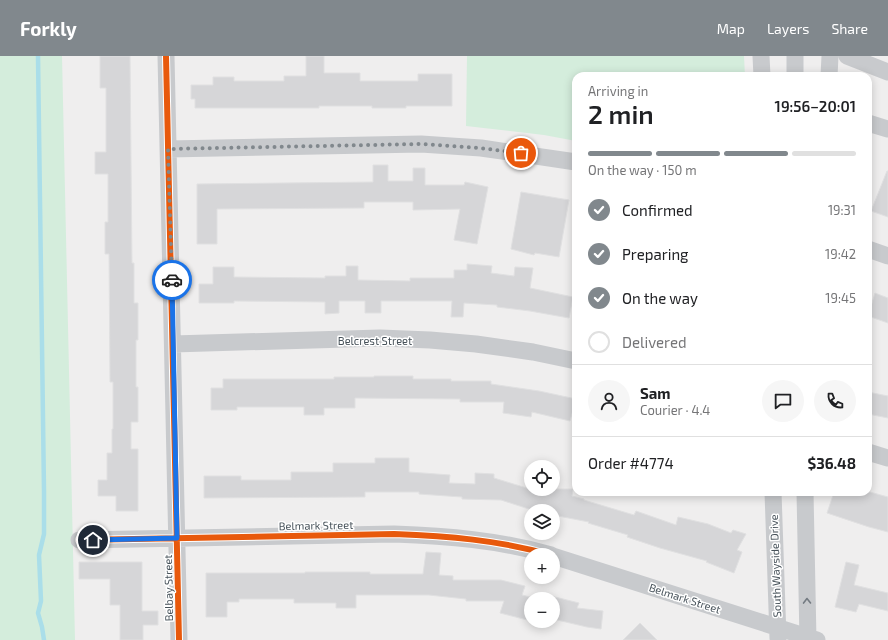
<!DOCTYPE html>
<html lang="en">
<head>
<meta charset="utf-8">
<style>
	:root { --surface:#fff; --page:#f6f6f6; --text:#202124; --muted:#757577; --line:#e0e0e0; --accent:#81888d }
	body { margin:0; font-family:"Exo 2",sans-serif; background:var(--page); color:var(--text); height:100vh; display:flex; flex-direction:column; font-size:15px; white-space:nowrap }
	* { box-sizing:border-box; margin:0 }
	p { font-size:13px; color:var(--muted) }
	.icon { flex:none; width:22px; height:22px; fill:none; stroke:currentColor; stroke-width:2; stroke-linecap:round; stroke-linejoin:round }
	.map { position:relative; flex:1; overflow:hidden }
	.side { position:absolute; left:572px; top:16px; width:300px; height:424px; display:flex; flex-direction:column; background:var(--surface); border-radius:12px; box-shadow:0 2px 10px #0003 }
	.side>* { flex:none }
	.controls { position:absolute; left:524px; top:404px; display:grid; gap:8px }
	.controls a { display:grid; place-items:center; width:36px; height:36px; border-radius:50%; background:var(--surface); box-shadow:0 2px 10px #0003; font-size:20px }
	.pin { position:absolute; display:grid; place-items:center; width:34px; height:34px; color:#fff; margin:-17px; border:2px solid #fff; border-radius:50%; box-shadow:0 1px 4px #0007 }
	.courier { position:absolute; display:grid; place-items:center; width:40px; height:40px; margin:-20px; border:3px solid #1a73e8; border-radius:50%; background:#fff; color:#222; box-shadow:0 1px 5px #0007 }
	.head em { font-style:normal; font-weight:600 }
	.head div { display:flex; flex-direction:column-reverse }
	.head { display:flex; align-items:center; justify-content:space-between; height:68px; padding:0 16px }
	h1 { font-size:26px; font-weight:600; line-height:30px }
	.bar { display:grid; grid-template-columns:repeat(4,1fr); gap:6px 4px; align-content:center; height:48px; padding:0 16px }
	.bar i { height:5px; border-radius:3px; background:var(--line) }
	.bar .active { background:var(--accent) }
	.bar p { grid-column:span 4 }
	.line { display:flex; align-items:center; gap:10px; padding:0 16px; border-top:1px solid var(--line) }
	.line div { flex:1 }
	.round { display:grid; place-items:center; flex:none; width:42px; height:42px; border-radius:21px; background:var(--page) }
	ol { padding:0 16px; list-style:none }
	li { display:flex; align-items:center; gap:12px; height:44px }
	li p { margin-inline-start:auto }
	li .icon { padding:4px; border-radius:50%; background:var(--accent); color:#fff; stroke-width:4 }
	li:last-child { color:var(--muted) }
	li i { width:22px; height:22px; border:2px solid var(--line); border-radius:50% }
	header { display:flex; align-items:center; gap:24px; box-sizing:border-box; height:56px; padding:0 20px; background:var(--accent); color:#fff }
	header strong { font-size:19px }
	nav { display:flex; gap:22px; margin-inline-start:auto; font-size:14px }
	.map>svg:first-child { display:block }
	.green { fill:#d4eddc }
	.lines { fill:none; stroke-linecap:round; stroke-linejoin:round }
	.stream { stroke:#aadee9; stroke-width:4.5 }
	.building { fill:#d6d6d8; stroke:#e0e0e1 }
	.minor { stroke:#c8cacd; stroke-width:17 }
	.cycleway-casing { stroke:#fff; stroke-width:8 }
	.cycleway { stroke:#e8590c; stroke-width:6 }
	.oneway { stroke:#747b82 }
	.done { stroke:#81888d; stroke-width:4; stroke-dasharray:0 7.2 }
	.route { stroke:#1a73e8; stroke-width:5 }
	.labels { text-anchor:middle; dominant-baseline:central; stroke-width:3; stroke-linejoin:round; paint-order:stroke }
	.street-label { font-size:11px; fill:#465159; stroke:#fff }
</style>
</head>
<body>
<header>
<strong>Forkly</strong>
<nav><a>Map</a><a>Layers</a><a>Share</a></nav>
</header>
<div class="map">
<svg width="888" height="584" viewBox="0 0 888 584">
	<rect width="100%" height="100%" fill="#efeeee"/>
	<path class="green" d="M0,0H62L75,584H0Z
		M467,0H744L745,20H576V85L544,79L466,70Z"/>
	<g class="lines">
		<path class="stream" d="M38,0L44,435V478L39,499L41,545L38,557L42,571L44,584"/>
	</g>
	<path class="building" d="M100,0H130L132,207H134V247H138V284H136V331H138V366H131V393H138V455H116V440H98V424H107V397H112V373H113V326H110L109,198H105V166H108V118H95V96H106V32H100Z
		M306,0H324V17H360V25H418V18H452V50H406V52H372V50H319V52H195V43H191V29H213V21H234V25H284V20H306Z
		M373,109H388V125H413V112H425V129H464L465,126L488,131L477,188L454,184L460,153L413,154V146H364V152L217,153V188H197V128L373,126Z
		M887,115H888V161L871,155Z
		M521,136L569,144L559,201L535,197L534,199L511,193Z
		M467,208L492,210L491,217L514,220L515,211L533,212L530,232L573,241L569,262L530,255L497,251V249L464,247L463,261H451L452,245H381V257H365V245H339V257L325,258V246L234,245V247H199V228H213V211H234V221L325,222V220H346V210H358V224L410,225V222H454V214H467Z
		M875,237L888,242V267L868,260Z
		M374,320H413V323H451V325H491V328L539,335L576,343L570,365L532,356L531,361L503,357L504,346H460V343L355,342V352H324V359H304V351H237V354H211V332H223V323H334V321H374Z
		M868,336L888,340V362L868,358Z
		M375,402H409V416L450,419L449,427L475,428V417L494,418V422L530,433H573L572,440L584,443V444L634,459L636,455L676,469L678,461L708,468L731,477L733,474L746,478L737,494L742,496L734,517L706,506L707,505L660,492L627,481L628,479L588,467L589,466L553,459V455H535L501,444L462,443V441L419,438V436H365V441L204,442V420H241V424H291V416H333V407H375Z
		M834,436H870L888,441V476L869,471L827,457Z
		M426,496L441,497L439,519L453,520V524H501L525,530L522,539L538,543H531V565L500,557L504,545H466V543L429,539H356V552H336V547H294V543H239V546H227V561H206V517H305V516H370V518H423Z
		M79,506H142V555H158V569H143V584H120V549H110V523H79Z
		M846,506L859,509L854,529L888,537V555L859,548L856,556L835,551Z
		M547,539L579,547L577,552L603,555L601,573L587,571L553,563V543H546Z
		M640,567L657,584H623Z"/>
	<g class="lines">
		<path class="minor" d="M166,0L179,584
			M761,0L762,20
			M795,0V20
			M847,0L888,16
			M829,20L830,0
			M868,67L888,73
			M168,93L421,88L481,92L576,106
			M868,193L888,200
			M173,288L380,282L430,284L476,288L533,296L576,305
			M868,396L888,402
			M773,436L778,582
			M805,436L808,584
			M79,484L394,478C447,480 499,484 551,499
			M553,500L817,584"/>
		<defs>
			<path id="cycleway" d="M166,0L179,584
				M79,484L394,478C447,480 499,484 551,499"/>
		</defs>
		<use href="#cycleway" class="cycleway-casing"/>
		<use href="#cycleway" class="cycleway"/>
	</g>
	<defs><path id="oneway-chevron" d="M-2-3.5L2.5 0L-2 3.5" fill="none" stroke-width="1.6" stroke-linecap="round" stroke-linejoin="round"/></defs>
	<use class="oneway" href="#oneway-chevron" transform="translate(807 545) rotate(-91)"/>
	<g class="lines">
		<path class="done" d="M172,224L168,93L421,88L480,92L521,97"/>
		<path class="route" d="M93,484L177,482L172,224"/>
	</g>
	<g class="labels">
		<g class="street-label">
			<text x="375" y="284">Belcrest Street</text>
			<text transform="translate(316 469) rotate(-1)">Belmark Street</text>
			<text transform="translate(775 510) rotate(-92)">South Wayside Drive</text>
			<text transform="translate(168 532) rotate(-91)">Belbay Street</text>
			<text transform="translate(685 542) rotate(18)">Belmark Street</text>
		</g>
	</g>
</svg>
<div class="controls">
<a><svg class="icon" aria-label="locate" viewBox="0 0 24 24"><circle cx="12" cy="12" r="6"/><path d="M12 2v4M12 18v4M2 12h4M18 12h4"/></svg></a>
<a><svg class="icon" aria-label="layers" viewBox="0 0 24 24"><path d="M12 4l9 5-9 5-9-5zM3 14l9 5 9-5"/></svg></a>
<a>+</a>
<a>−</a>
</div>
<div class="pin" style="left:521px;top:97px;background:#ea580c"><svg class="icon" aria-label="bag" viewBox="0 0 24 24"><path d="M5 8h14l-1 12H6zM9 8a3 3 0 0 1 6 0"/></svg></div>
<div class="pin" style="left:93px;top:484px;background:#1f2937"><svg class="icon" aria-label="home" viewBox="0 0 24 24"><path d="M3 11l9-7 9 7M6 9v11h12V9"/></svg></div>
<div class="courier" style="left:172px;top:224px"><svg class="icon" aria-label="car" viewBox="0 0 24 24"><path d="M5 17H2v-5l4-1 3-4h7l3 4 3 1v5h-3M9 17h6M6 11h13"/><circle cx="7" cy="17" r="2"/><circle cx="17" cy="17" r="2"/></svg></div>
<section class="side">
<div class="head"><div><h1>2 min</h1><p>Arriving in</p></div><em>19:56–20:01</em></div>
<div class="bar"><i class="active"></i><i class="active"></i><i class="active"></i><i></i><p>On the way · 150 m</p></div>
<ol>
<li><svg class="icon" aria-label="check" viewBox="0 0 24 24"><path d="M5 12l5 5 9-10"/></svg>Confirmed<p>19:31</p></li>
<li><svg class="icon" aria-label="check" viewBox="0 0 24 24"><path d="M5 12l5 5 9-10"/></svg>Preparing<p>19:42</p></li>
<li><svg class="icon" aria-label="check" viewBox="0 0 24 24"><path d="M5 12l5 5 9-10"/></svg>On the way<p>19:45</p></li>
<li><i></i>Delivered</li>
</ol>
<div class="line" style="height:72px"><a class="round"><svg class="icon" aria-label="person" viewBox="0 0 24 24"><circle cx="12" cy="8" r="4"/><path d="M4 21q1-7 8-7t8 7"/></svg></a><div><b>Sam</b><p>Courier · 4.4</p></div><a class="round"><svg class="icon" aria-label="chat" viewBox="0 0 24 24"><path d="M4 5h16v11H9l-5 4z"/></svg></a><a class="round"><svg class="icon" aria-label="phone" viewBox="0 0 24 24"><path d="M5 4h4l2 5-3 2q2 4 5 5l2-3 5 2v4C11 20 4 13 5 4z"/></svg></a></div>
<div class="line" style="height:52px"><div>Order #4774</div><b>$36.48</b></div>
</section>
</div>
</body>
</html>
